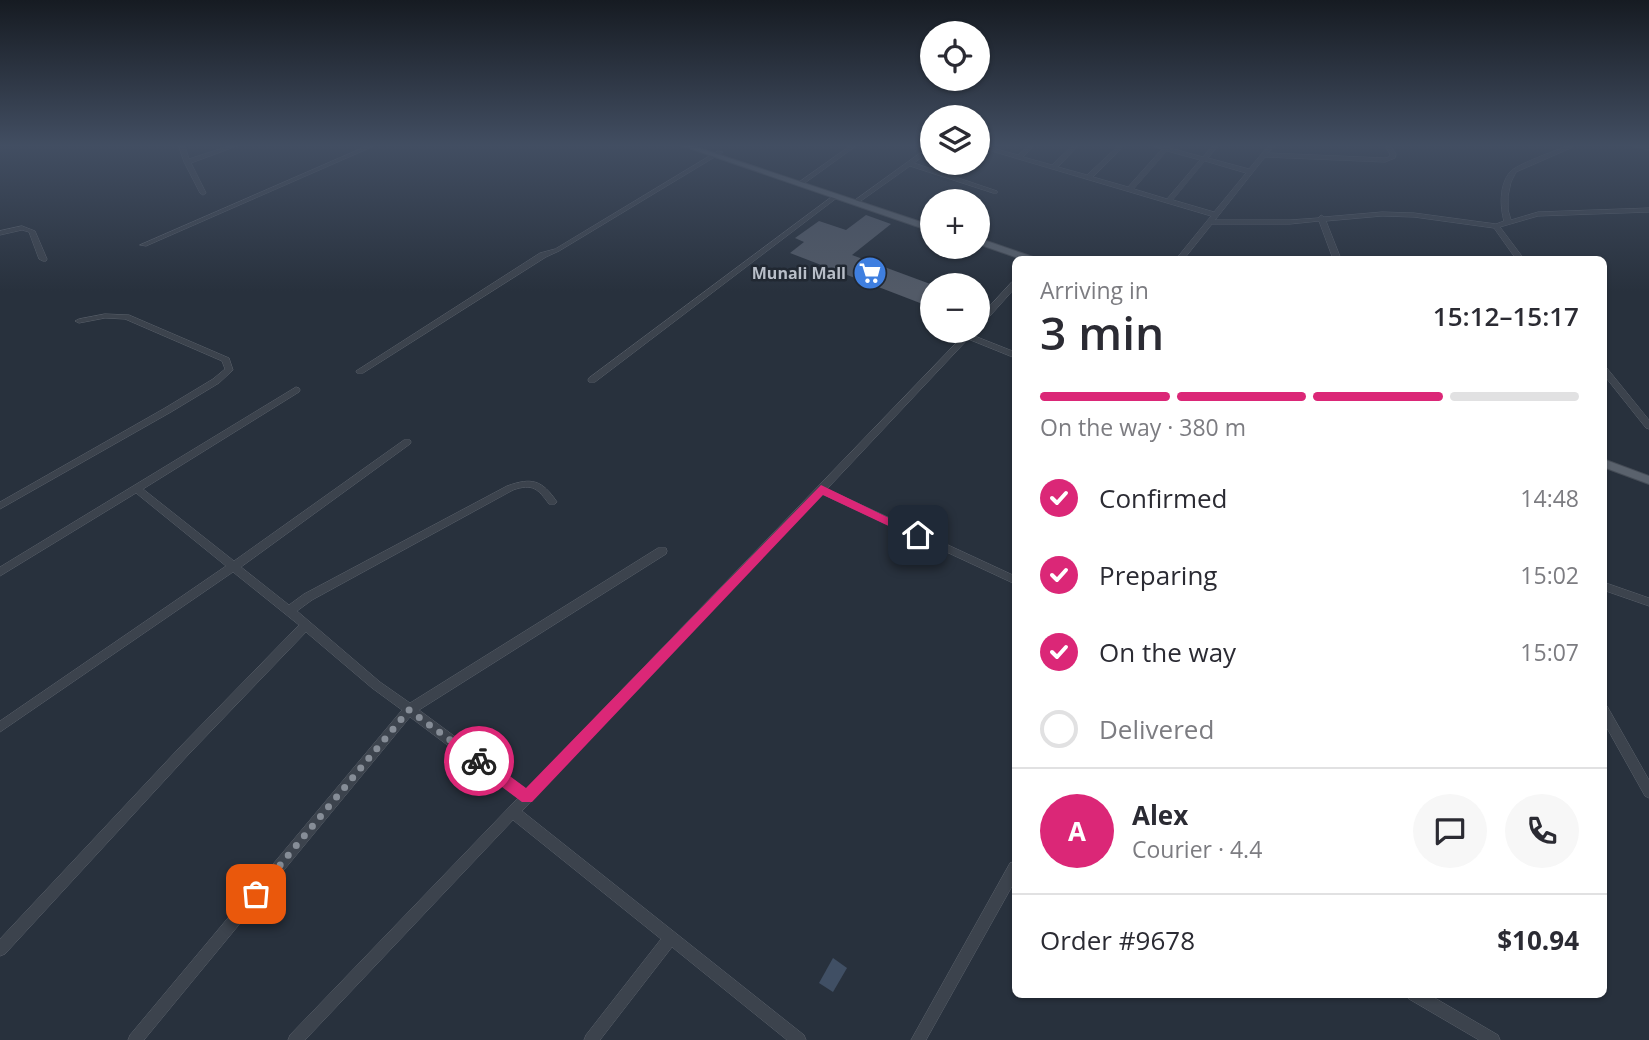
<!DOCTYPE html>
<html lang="en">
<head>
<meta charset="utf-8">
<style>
	:root { --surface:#fff; --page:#f7f7f7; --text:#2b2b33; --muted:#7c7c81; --line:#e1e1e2; --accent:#db2777 }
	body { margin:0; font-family:"Open Sans",sans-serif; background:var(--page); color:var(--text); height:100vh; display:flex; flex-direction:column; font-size:26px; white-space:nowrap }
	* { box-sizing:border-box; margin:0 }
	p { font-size:23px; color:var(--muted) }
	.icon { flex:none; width:38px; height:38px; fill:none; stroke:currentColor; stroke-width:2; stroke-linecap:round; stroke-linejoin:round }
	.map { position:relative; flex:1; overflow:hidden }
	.sheet { position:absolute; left:1012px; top:256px; width:595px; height:742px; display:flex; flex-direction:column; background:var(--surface); border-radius:10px; box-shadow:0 2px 5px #0004 }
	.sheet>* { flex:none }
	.buttons { position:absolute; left:920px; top:21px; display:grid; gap:14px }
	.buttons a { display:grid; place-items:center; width:70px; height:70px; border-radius:50%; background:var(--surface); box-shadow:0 2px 5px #0004; font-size:35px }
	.pin { position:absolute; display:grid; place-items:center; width:60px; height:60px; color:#fff; margin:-30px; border-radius:14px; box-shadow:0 4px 10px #0006 }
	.courier { position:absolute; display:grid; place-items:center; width:70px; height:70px; margin:-35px; border:5px solid #db2777; border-radius:50%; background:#fff; color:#222; box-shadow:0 2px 9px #0007 }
	.overview em { font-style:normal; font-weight:600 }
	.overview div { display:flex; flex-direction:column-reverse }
	.overview { display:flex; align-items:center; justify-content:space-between; height:119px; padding:0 28px }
	h1 { font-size:46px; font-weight:600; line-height:52px }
	.bar { display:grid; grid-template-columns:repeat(4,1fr); gap:10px 7px; align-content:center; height:84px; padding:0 28px }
	.bar i { height:9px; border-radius:5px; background:var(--line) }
	.bar .selected { background:var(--accent) }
	.bar p { grid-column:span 4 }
	.line { display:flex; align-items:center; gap:18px; padding:0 28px; border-top:2px solid var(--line) }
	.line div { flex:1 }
	.round { display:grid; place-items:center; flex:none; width:74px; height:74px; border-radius:37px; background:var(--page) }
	ol { padding:0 28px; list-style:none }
	li { display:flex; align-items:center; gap:21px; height:77px }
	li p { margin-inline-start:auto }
	li .icon { padding:7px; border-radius:50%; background:var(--accent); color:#fff; stroke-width:4 }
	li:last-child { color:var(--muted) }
	li i { width:38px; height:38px; border:4px solid var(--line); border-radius:50% }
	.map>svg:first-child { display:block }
	.water { fill:#404f64 }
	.building { fill:#525a67 }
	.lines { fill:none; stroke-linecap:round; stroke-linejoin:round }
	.minor-casing { stroke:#5a616b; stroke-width:1 }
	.major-casing { stroke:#454c56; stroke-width:2 }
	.minor { fill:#3c434d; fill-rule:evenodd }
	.major { fill:#5a626d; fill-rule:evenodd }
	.route { fill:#db2777 }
	.done { stroke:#868d97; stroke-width:7; stroke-dasharray:0 12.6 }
	.labels { text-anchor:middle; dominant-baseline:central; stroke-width:5; stroke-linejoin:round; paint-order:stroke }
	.far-poi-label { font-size:16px; font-weight:bold; fill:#b8bec8; stroke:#212832; text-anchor:end }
</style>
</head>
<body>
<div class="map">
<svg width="1649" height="1040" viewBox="0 0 1649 1040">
	<rect width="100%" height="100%" fill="#28313d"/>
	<path class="water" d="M833,958L847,968L833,992L819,983Z"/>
	<path class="building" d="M866,215L891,224L852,255L933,285V308L790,253L804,242L795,238L819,221L846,230Z"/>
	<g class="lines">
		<defs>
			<path id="minor" d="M179,146H185L189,159L229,146H237L191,163L206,193L203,195L200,193L184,162Z
				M367,146H374L146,246L140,245Z
				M850,146H856L802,185H798V183Z
				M930,146H933V149L914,163L997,191V193H993L910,166L858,203H854V201Z
				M978,146H985L1018,155L1028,146H1034L1023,157L1052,165L1072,146H1078L1058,167L1087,175L1118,146H1124L1093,177L1128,187L1162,149L1155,147L1154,146H1171L1170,148L1203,157L1212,146H1218L1208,158L1249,169L1268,146H1274L1268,153L1385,158L1389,157L1390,154L1385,146H1391L1396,154L1395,158L1385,162L1265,157L1215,220H1290L1318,218L1321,215L1324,217L1382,212L1414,213L1496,224L1504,221C1500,207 1499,185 1510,172C1517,164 1555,151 1567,146H1574L1573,147L1516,172L1511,182L1508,196V210L1511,220L1538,212L1649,208V212L1538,216L1500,227L1524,259H1516L1494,228L1414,217L1382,216L1326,221L1341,259H1333L1319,221L1290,224H1212L1184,259H1176L1211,216L978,147ZM1167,151L1200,160L1167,199L1134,189ZM1205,161L1246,173L1214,212L1173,200Z
				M1635,146H1649V150L1636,147Z
				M718,151L723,152L559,251L546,257L363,373H357L356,371L540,253L555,249Z
				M833,196L838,197L595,382H589L588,380L589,378Z
				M22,226L35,231L47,259L46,261H43L39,259L29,232L22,230L0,235V231Z
				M1012,282H1015V288L981,326H978V319Z
				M105,314L129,315L229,358L233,370L219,383L171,412L0,509V502L165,408L213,379L225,369L222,361L125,319L105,318L79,323L75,321L79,319Z
				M968,331H976L972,335L1015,352V358L968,339L827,489L1015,576V584L822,494L522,811L804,1035L806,1040H787L672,947L600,1040H584L586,1035L661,939L513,820L305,1040H288L290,1035L518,798L410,717L144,1040H128L130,1035L402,710L372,688L306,632L188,755L5,954L0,956V939L180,747L299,625L233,572L0,732V721L226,566L136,493L0,576V567L296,387L299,388L300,390L299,392L143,489L234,561L404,440H410L411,442L410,444L241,567L289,605L304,594L507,486C532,477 542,480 557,502L555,504H549C538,489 533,483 513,490L312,600L297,611L380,682L410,703L658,548H666L667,551L666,554L419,710L526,789Z
				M1603,366L1606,367L1649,420V429L1646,428L1603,374Z
				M1603,582L1649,598V606L1603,590Z
				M1603,705L1607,706L1649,780V798L1645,796L1603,721Z
				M1015,862V881L926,1040H911L1010,863Z
				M1407,994H1428L1498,1035L1500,1040H1479L1409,999Z"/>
			<path id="major" d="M683,146H693L933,226V232Z
				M978,238L1033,257L1035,259H1021L978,244Z
				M1603,459L1649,476V484L1603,467Z"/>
		</defs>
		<use href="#minor" class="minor-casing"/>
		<use href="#major" class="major-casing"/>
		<use href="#minor" class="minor"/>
		<use href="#major" class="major"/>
	</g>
	<linearGradient id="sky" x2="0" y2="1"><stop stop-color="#161b22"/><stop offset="0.5" stop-color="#424e62"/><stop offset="1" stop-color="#424e62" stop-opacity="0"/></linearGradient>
	<rect width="1649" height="291" fill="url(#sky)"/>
	<path class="route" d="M821,485L924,535L922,538H914L823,495L532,802H522L474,766V757H484L526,788Z"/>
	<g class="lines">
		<path class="done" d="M256,894L409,710L479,761"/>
	</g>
	<defs>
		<symbol id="supermarket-disc" viewBox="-11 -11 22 22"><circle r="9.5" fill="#3f7fe0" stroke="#212832"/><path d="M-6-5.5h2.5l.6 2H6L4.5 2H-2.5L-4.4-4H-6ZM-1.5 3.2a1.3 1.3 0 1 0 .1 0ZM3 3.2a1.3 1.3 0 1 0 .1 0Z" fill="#fff"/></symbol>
	</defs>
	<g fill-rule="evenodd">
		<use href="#supermarket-disc" x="851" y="254" width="38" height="38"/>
	</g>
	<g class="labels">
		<g class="far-poi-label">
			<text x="846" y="273">Munali Mall</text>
		</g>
	</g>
</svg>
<div class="buttons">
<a><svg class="icon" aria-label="locate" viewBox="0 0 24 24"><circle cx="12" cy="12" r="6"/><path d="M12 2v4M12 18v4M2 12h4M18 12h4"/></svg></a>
<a><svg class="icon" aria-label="layers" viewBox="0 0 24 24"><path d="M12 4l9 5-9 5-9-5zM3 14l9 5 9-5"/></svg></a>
<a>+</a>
<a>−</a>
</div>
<div class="pin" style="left:256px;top:894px;background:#ea580c"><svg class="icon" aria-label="bag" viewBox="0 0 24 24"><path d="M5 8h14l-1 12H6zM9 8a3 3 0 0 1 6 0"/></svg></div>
<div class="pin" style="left:918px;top:535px;background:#1f2937"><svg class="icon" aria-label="home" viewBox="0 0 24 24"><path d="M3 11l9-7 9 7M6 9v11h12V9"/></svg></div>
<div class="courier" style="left:479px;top:761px"><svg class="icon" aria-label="bike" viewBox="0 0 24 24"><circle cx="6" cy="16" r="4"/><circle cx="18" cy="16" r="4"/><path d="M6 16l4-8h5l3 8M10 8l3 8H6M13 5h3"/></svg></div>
<section class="sheet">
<div class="overview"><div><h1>3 min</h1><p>Arriving in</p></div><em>15:12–15:17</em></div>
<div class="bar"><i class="selected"></i><i class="selected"></i><i class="selected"></i><i></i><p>On the way · 380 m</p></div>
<ol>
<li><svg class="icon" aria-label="check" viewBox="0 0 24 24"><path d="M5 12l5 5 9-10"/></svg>Confirmed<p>14:48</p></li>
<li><svg class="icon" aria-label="check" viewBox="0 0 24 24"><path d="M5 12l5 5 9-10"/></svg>Preparing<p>15:02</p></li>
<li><svg class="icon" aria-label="check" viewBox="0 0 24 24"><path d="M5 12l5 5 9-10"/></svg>On the way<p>15:07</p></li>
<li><i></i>Delivered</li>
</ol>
<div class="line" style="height:126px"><b class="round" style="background:var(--accent);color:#fff">A</b><div><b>Alex</b><p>Courier · 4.4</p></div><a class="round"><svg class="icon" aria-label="chat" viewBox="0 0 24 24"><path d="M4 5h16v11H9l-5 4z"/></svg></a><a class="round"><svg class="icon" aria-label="phone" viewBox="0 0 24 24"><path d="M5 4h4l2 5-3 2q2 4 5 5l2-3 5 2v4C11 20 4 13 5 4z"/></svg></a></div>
<div class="line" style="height:91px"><div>Order #9678</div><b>$10.94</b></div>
</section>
</div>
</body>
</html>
